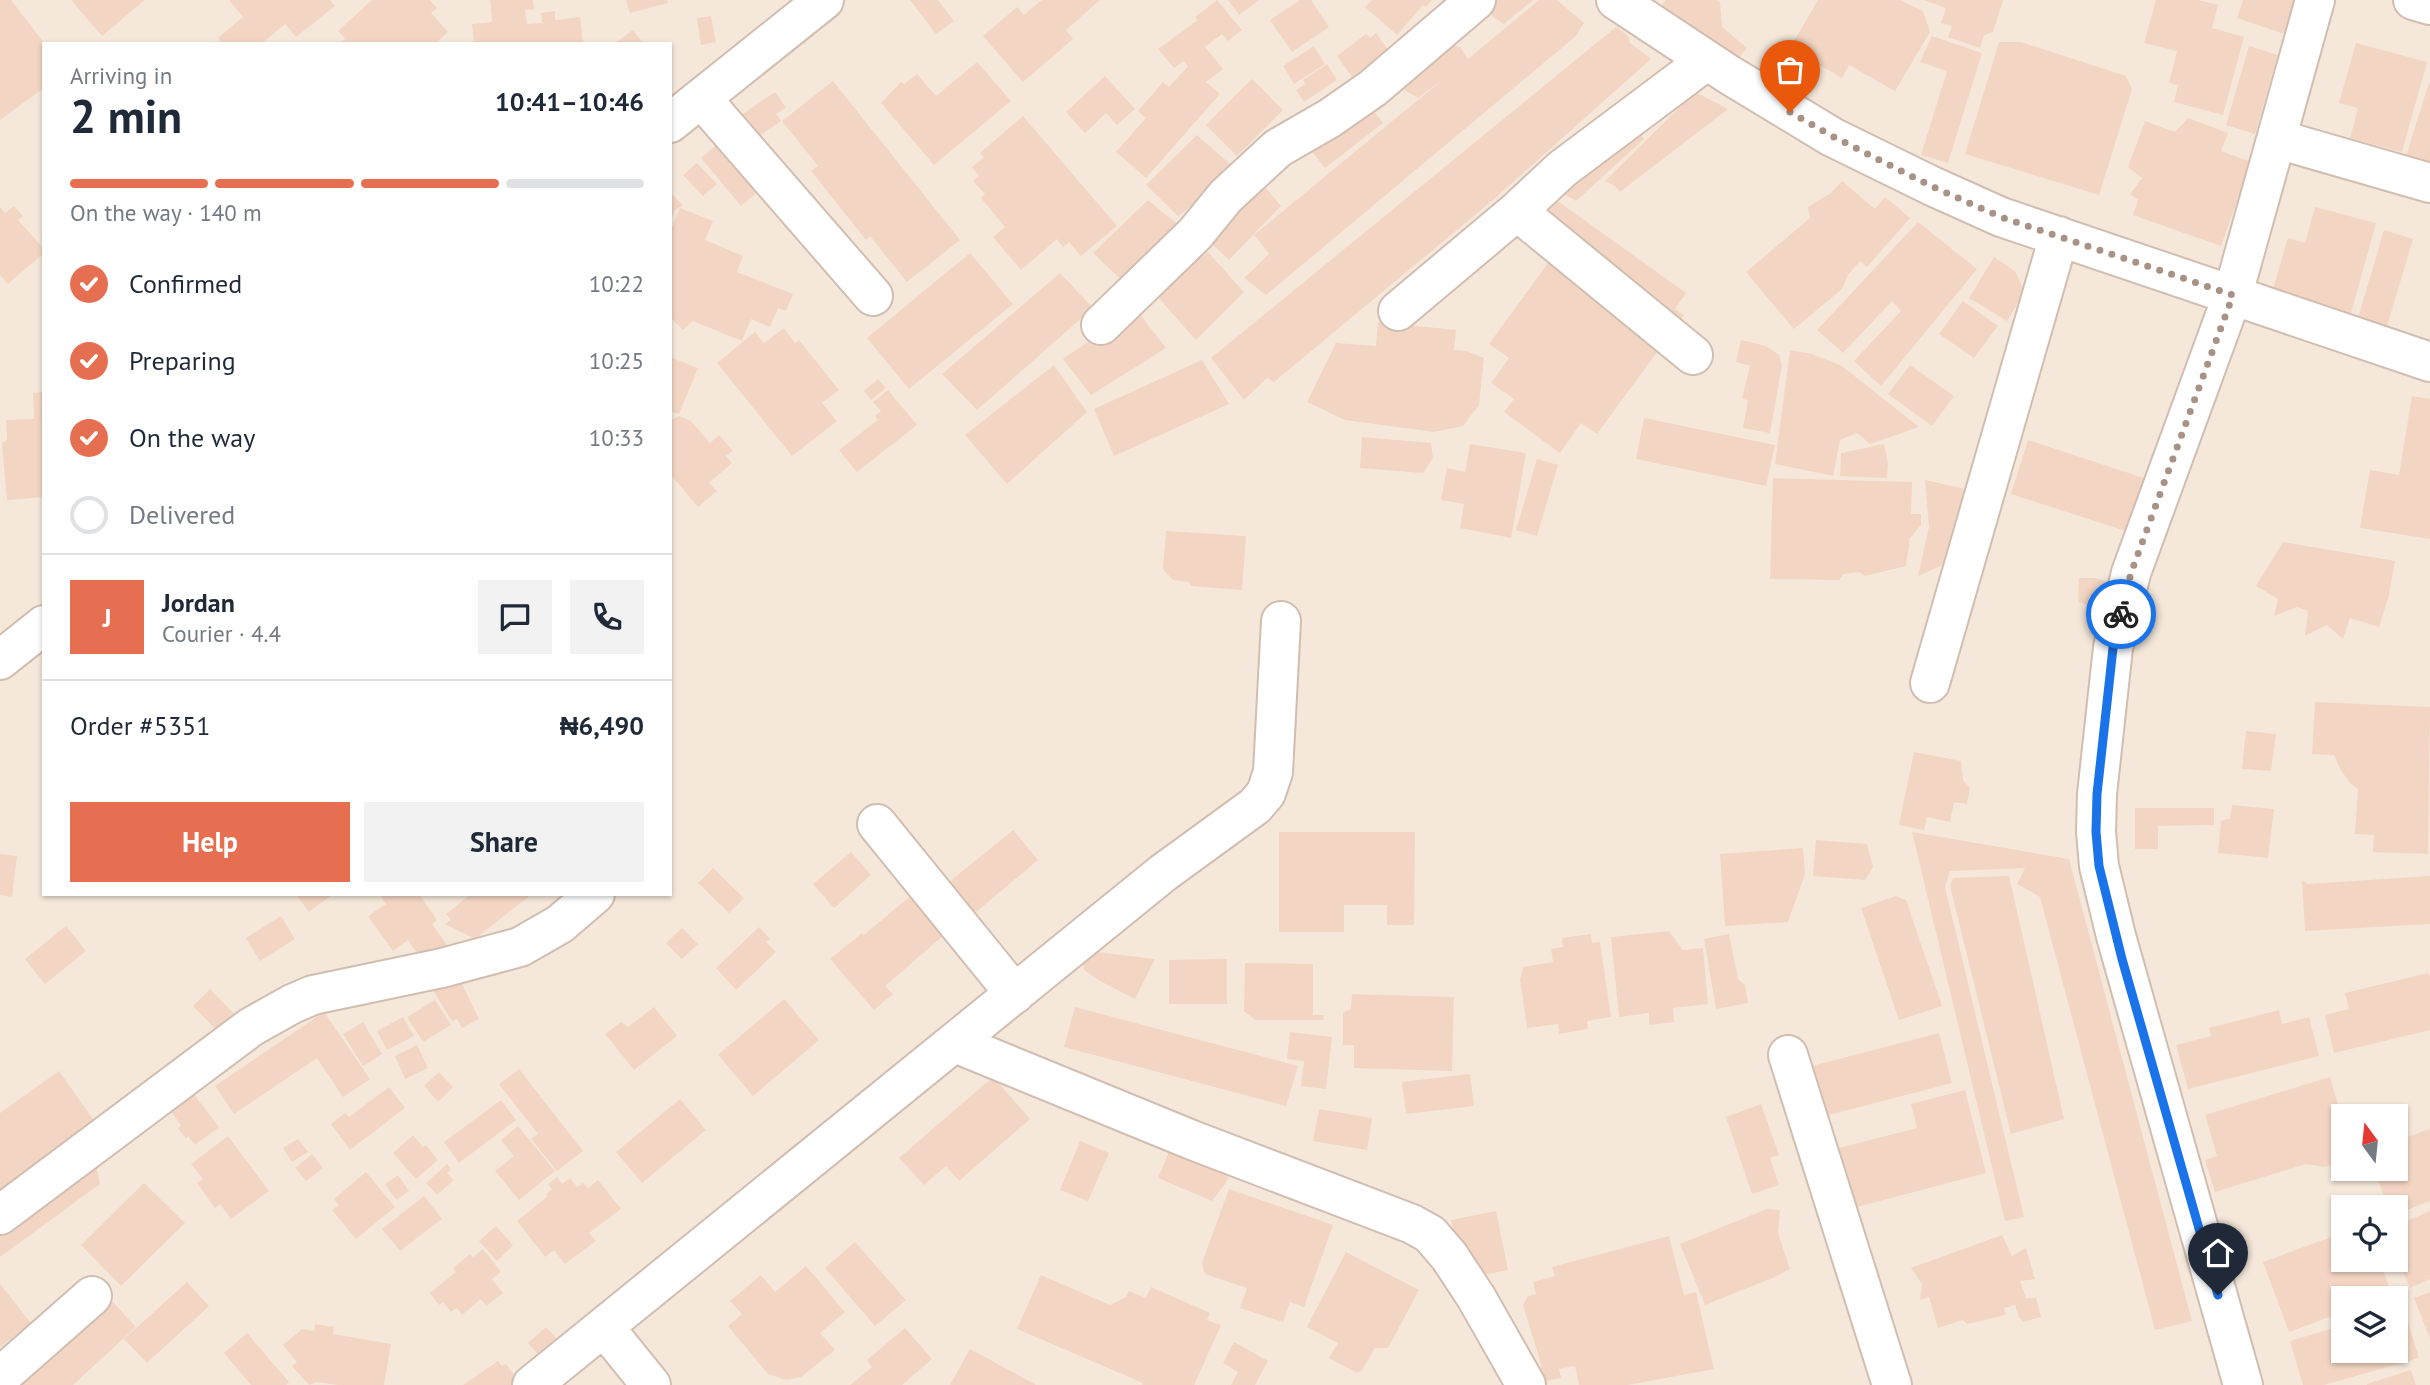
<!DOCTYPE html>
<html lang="en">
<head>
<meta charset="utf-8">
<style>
	:root { --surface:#fff; --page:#f2f2f3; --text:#1f2937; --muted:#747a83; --line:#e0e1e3; --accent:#e76f51 }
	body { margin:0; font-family:"PT Sans",sans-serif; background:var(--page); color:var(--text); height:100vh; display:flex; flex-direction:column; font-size:26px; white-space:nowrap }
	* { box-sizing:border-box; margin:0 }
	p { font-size:23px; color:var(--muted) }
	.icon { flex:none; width:38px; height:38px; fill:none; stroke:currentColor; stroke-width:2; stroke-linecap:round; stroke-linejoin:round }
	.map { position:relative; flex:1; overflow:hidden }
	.panel { position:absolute; left:42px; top:42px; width:630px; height:854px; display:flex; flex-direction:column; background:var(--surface); border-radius:0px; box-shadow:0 2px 5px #0004 }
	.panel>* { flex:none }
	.needle { width:46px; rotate:345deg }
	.fabs { position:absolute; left:2331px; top:1104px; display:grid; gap:14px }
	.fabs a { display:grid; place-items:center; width:77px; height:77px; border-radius:0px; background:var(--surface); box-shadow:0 2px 5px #0004; font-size:35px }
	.pin { position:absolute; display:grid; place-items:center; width:60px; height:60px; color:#fff; margin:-72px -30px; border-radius:50% 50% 50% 0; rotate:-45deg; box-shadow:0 0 7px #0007 }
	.pin .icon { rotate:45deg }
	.courier { position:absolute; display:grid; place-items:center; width:70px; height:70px; margin:-35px; border:5px solid #1a73e8; border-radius:50%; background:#fff; color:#222; box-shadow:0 2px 9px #0007 }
	.overview em { font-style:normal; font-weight:800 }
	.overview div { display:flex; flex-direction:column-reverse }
	.overview { display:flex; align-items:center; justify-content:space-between; height:119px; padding:0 28px }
	h1 { font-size:46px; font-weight:800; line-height:52px }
	.bar { display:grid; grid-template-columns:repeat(4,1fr); gap:10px 7px; align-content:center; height:84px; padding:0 28px }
	.bar i { height:9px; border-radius:5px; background:var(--line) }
	.bar .on { background:var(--accent) }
	.bar p { grid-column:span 4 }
	.line { display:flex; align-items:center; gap:18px; padding:0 28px; border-top:2px solid var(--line) }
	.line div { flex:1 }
	.round { display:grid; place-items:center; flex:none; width:74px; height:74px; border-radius:0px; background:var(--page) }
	ol { padding:0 28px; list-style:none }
	li { display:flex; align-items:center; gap:21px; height:77px }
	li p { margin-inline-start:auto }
	li .icon { padding:7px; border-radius:50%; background:var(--accent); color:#fff; stroke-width:4 }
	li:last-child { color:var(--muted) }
	li i { width:38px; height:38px; border:4px solid var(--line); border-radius:50% }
	.primary-button { display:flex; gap:14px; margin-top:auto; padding:14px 28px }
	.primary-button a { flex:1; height:80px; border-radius:0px; background:var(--accent); color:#fff; font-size:28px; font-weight:800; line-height:80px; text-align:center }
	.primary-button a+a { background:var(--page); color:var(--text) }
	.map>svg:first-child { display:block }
	.residential { fill:#f5e8da; fill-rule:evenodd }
	.building { fill:#f3d5c3 }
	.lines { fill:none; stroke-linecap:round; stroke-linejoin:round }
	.minor-casing { stroke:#d1beb0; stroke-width:42 }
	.minor { stroke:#fff; stroke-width:38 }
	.done { stroke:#a89285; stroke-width:7; stroke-dasharray:0 12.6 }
	.route { stroke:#1a73e8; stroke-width:9 }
</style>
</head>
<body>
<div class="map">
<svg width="2430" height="1385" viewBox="0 0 2430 1385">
	<rect width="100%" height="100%" fill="#fdf6ec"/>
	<path class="residential" d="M0,0H2430V1385H0ZM44,44H670V894H44ZM2343,1116H2396V1169H2343ZM2343,1208H2396V1260H2343ZM2343,1298H2396V1351H2343Z"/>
	<path class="building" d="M0,0H11L44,43V88L0,120Z
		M71,0H145L102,36Z
		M229,0H330L335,6L296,37L285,24L261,44H223L218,38L243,17Z
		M372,0H430L437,8L431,13L448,32L435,44H339L345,39L338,31Z
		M490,0H533L534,9L525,10L527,24L542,23L541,13L555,11V20L580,17L583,44H474L472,24L492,22Z
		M626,0H667L668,3L630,13Z
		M910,0H938L954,21L936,34Z
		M1042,0H1100L1066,30L1073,39L1023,82L983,36L1017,7L1024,15Z
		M1217,0L1242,30L1228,41L1222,34L1205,47L1223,69L1206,82L1220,94L1146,178L1116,152L1146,118L1138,111L1163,82L1169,87L1188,66L1184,61L1174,68L1158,49L1198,20L1195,17Z
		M1228,0H1259L1239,15Z
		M1300,0H1311L1329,27L1292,52L1270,20Z
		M1372,0H1432L1426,7L1423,5L1397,35L1365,7Z
		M1483,0H1533L1504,24L1478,6Z
		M1539,0H1557L1584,23L1576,36L1266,295L1244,278L1269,254L1254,235L1447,76L1418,98L1394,84L1442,44L1460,47L1468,59Z
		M1666,0H1717L1720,2L1722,27L1747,48L1728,71L1656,12Z
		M1818,0H1900L1923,11L1930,32L1895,91L1849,65L1842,78L1790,48Z
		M1923,0H2003L1993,32L1984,35L1980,48L1948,37L1952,26L1941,23L1946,8Z
		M2156,0H2198L2218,5L2212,28L2244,37L2223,115L2174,102L2178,85L2169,83L2177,51L2144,43Z
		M2243,0H2294L2304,4L2293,37L2237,18Z
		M711,16L716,42L701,45L697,18Z
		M1616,27L1628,36L1630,43L1651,59L1493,200L1274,382L1267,378L1244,400L1211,358Z
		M633,30L644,44H614Z
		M1376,33L1388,50L1352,77L1337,56L1366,34L1370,38Z
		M1932,36L1982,53L1948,163L1921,155L1947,71L1920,62Z
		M1999,42H2021L2126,76L2132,89L2099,195L1965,154Z
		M2356,43L2427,62L2402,152L2350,138L2358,108L2339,103Z
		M1314,46L1325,64L1294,84L1283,66Z
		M2249,46L2278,55L2255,134L2226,125Z
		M977,62L1011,101L934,165L881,103L901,82L904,84L917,74L936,96Z
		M1327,64L1337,80L1304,102L1296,90L1305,84L1303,80Z
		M1105,76L1135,109L1117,125L1106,113L1085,133L1066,112Z
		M1252,79L1283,110L1237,156L1206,125Z
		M833,81L960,240L907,282L870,236L866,240L811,171L818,166L782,121Z
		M2429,83L2430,84V168L2405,159Z
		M775,92L786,108L776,114L781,121L756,138L741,115Z
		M1695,92L1728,109L1620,192L1615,186L1605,181Z
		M1366,101L1383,123L1325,168L1308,147Z
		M1023,116L1117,226L1081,256L1069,242L1063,247L1057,239L1021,270L993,237L1005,227L981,198L985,194L973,181L979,176L972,167L984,157L980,153Z
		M2188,118L2228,133L2221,151L2251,162L2221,246L2133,215L2138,200L2130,194L2142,178L2128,167L2145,121L2175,132Z
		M1635,126L1644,139L1576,201L1559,191Z
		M1197,135L1238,171L1178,216L1146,185Z
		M716,145L736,168L739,165L760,190L741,206L701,158Z
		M697,163L717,184L703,196L683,175Z
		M1260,181L1281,206L1229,260L1204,237Z
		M1842,181L1875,209L1885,197L1910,218L1867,267L1860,261L1848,275L1842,289L1794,329L1746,272L1810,218L1808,207L1831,193Z
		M670,192L683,205L675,210L670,220Z
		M1555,199L1686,293L1675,309L1684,315L1597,434L1581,423L1560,453L1504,412L1514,399L1491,383L1509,358L1489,344L1564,241L1549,230L1547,210Z
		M1148,200L1187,232L1127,285L1093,253Z
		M14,206L23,216L18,220L44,249V253L8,284L0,275V207L5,213Z
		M2315,207L2376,223L2350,317L2271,295L2288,238L2305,243Z
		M680,208L713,221L705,240L743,256L737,272L793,294L786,311L778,308L770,327L751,319L742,341L693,321L683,330L670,317V226L672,227Z
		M1918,222L1977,269L1881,386L1854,361L1901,311L1892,301L1843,353L1817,330Z
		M2384,230L2413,239L2385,333L2356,325Z
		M1208,252L1244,292L1196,340L1155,294Z
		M970,253L1013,304L909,389L867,338Z
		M1994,257L2015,271L2025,292L2007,321L1969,298Z
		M1060,273L1093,308L977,410L942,374Z
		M1963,301L1998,326L1974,358L1939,334Z
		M1136,309L1166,348L1091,395L1063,359Z
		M1378,322L1456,330L1454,350L1466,351L1484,358L1479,405L1463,426L1434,432L1345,420L1307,402L1336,343L1376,346Z
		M784,328L795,343L799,340L839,390L822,403L837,421L792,456L717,363L755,332L764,343Z
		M1741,340L1766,346L1779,355L1782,365L1770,433L1743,428L1748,401L1742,398L1750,366L1736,362Z
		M1790,350L1812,354L1842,366L1919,427L1870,444L1857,433L1840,440L1833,476L1775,464Z
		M670,357L698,368L679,414L670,411Z
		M1202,360L1229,404L1114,456L1094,409Z
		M1054,365L1087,412L1007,484L965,435Z
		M1910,365L1954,396L1932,426L1888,394Z
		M878,379L886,388L871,400L864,391Z
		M888,390L917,425L857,472L839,450L878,420L875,416L881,411L873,402Z
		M44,392V497L7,500L2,443L7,440L6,420L34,419L33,393Z
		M2412,396L2430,399V539L2360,528L2370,470L2399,475Z
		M679,416L691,421L710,443L719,435L733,451L726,456L732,463L709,483L717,491L698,507L670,474V421Z
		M1644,418L1775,445L1766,486L1636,459Z
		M1362,437L1431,443L1433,458L1423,473L1360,468Z
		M2028,440L2153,481L2135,534L2011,494Z
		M1470,444L1526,453L1511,538L1460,528L1464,504L1441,500L1447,468L1465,472Z
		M1884,444L1888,463L1887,478L1840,476L1841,453Z
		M1537,459L1558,465L1537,536L1516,530Z
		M1773,478L1912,482L1911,514H1921V525L1910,538L1906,566L1865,576L1859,572L1844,574L1839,580L1770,579Z
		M1925,480L1974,491L1954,560L1918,576L1929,527Z
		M1166,531L1246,536L1242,590L1191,586L1189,582L1173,580L1163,569Z
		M2283,542L2395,561L2389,595L2379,627L2350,618L2343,639L2327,625L2305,636L2308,611L2297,607L2274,616L2278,599L2256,586Z
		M2079,578H2096L2109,583L2102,609L2078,602Z
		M2315,702L2430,707L2428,854L2373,852L2374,835L2355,834L2358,789L2351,784L2340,769L2334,755L2312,754Z
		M2246,731L2276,734L2271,771L2242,769Z
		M1914,752L1961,761L1963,780L1970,788L1967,804L1954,802L1950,822L1927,817L1924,830L1899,825Z
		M2232,805L2274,809L2268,858L2218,853L2221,821L2230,818Z
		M2135,808H2214V825L2158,826V849H2135Z
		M1013,830L1038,860L975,913L949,882Z
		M1279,832H1415L1414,925H1387V905H1344V932H1279Z
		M1912,832L2069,859L2192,1321L2155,1330L2040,897L2017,884L2025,868L1950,871L1945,887L2024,1217L2005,1221Z
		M1816,840L1867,844L1873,867L1865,880L1813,876Z
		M1803,848L1805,874L1788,922L1725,926L1720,854Z
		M851,852L871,875L834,908L813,884Z
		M0,854L17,856L12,897L0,895Z
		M713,868L744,898L729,913L698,883Z
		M2009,876L2064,1119L2011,1134L1950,886L1953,878Z
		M2430,876V924L2305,931L2302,880L2308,884Z
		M296,894H333L309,912Z
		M379,894H419L437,920L432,924L448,946L424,963L408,940L393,951L368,916L386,904Z
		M471,894H532L475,939L445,924L451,920L446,914Z
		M1896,896L1906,900L1942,1006L1899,1020L1861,908Z
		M909,897L943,936L885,986L893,994L874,1010L830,959L862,933L864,935Z
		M281,916L295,939L260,961L246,938Z
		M66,926L86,951L45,984L25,959Z
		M759,927L770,939L766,942L776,952L736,990L716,968Z
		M682,928L698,944L682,959L666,943Z
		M1669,931L1683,950L1703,948L1708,1004L1673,1008L1674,1022L1649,1025V1013L1619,1017L1611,937Z
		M1591,934L1592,943L1600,942L1611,1017L1587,1021L1588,1029L1559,1034L1558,1024L1527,1028L1520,980L1523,967L1553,962L1551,949L1563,947L1562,938Z
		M1729,934L1738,979L1745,985L1748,1003L1716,1009L1704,939Z
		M1096,952L1155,959L1135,999L1098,980L1084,970L1083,964Z
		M1227,959V1004H1169V960Z
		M1245,963L1313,964V1015H1324L1323,1020H1255L1244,1011Z
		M2428,973L2430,976V1030L2334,1053L2325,1015L2349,1009L2345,993Z
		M460,980L479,1019L462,1028L457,1019L452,1021L432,989L443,983L445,987Z
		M210,989L237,1017L220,1034L193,1006Z
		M1352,994L1454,997L1452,1071L1354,1068V1045H1343V1013L1351,1009Z
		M784,999L819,1040L753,1096L718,1055Z
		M435,1000L451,1025L423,1042L407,1017Z
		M654,1007L677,1036L634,1070L605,1034L621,1022L628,1027Z
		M1075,1007L1298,1066L1286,1106L1064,1047Z
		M2279,1010L2282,1024L2309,1017L2319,1056L2188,1089L2176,1045L2211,1036L2209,1028Z
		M324,1012L370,1079L343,1097L317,1058L234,1114L215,1086Z
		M403,1017L414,1036L387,1050L377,1031Z
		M363,1022L382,1054L363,1066L343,1034Z
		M1290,1032L1332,1037L1326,1089L1301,1086L1304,1061L1287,1059Z
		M1939,1033L1952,1083L1825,1116L1812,1066Z
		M417,1045L428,1068L405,1079L395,1056Z
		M519,1069L583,1151L557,1171L531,1139L538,1134L499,1084Z
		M59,1071L95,1122L0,1191V1113Z
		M439,1072L453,1087L438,1102L424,1086Z
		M1470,1074L1474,1106L1406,1114L1402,1082Z
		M993,1077L1030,1119L959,1181L946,1166L924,1185L899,1158Z
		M2330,1077L2343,1122V1161L2324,1167L2306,1164L2215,1192L2205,1160L2217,1156L2205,1115Z
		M389,1087L405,1108L350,1150L331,1124L345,1113L349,1117Z
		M189,1088L219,1127L195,1145L188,1136L186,1139L178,1128L181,1125L166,1105Z
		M1965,1090L1986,1173L1857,1207L1849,1201L1835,1149L1917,1128L1911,1104Z
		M680,1099L706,1130L642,1183L616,1152Z
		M501,1100L516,1120L459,1163L444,1142Z
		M1761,1104L1779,1155L1770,1158L1779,1185L1752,1194L1726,1117Z
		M1319,1109L1372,1118L1367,1150L1313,1141Z
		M518,1126L555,1171L519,1200L495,1171L514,1156L501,1140Z
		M2430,1129V1201L2396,1214V1208H2388L2374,1169H2396V1141Z
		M413,1135L423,1147L426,1145L438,1160L416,1179L393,1153Z
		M228,1136L269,1191L231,1219L220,1204L215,1208L197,1183L203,1179L191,1164Z
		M298,1139L308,1152L292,1162L283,1148Z
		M1080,1141L1109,1153L1088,1201L1060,1190Z
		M1171,1147L1231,1171L1225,1184L1212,1201L1158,1178Z
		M93,1150L100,1184L0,1257V1223Z
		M312,1154L323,1168L306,1181L295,1168Z
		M447,1164L451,1169L447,1173L454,1180L437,1195L426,1183Z
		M366,1172L395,1207L356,1239L332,1210L339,1205L334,1199Z
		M398,1175L409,1191L396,1200L385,1184Z
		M557,1177L562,1184L570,1178L577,1187L583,1183L588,1188L598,1180L621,1209L589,1233L596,1241L565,1264L554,1250L545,1257L517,1221L548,1196L546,1194L552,1189L548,1184Z
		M144,1183L185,1223L121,1286L81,1245Z
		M1229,1189L1333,1225L1304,1307L1290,1302L1283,1322L1240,1308L1247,1288L1205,1274L1202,1263Z
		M424,1196L442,1219L400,1251L382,1229Z
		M1767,1209L1780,1210L1778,1233L1790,1269L1777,1276L1705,1305L1680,1244Z
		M1496,1211L1508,1270L1463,1279L1451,1220Z
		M2430,1211V1279L2410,1288L2396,1255V1226Z
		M496,1226L513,1245L497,1261L479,1241Z
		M2002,1235L2012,1256L2026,1248L2035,1279L2020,1281L2026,1298H2036L2041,1317L2023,1322L2019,1317L2015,1305L2004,1308L2006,1315L1967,1324L1963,1320L1938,1328L1929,1297L1920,1300L1922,1284L1911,1268Z
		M2337,1235L2343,1251V1260H2379L2392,1294L2379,1298H2343V1312L2289,1332L2263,1262Z
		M1669,1236L1684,1295L1696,1292L1714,1369L1628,1385H1579L1575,1366L1559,1369L1561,1378L1527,1385L1528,1371L1542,1367L1523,1305L1528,1296L1536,1294L1533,1282L1555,1276L1552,1267Z
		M855,1242L906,1300L875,1326L825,1268Z
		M483,1249L501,1272L492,1279L503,1293L486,1306L481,1299L462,1315L457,1308L451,1312L443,1302L439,1305L430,1293L456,1272L453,1268L470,1254L473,1257Z
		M1346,1252L1419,1290L1388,1348H1375L1362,1370L1357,1373L1329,1358L1338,1343L1307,1327Z
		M806,1266L845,1312L820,1333L835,1350L801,1377L786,1380L768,1374L728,1326L742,1314L730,1301L761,1275L775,1292Z
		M1041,1275L1110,1305L1126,1297L1129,1291L1146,1298L1151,1287L1210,1313L1207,1320L1221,1325L1194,1385H1142L1143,1383L1017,1329Z
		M187,1282L209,1306L147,1363L124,1339Z
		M0,1284L31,1323L0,1347Z
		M2430,1292V1338L2414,1298Z
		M107,1296L136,1327L73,1385H21L16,1379Z
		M2404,1308L2419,1358L2324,1385H2303L2290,1341L2343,1325V1351H2396V1310Z
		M315,1324L334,1327L333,1334L391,1344L384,1385H338L317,1382L309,1385L292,1366L297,1362L283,1345L302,1329L314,1331Z
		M546,1327L556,1338L560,1336L567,1343L541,1358L528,1343Z
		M905,1328L932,1359L902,1385H850L872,1367L867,1360Z
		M247,1333L289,1382L286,1385H251L224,1353Z
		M1234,1342L1268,1361L1255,1385H1231L1238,1372L1223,1363Z
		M970,1349L1018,1375L1036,1385H950Z
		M498,1361L502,1366L506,1364L518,1380L511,1385H463Z
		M2411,1370L2416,1385H2367V1384Z"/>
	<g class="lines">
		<defs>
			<path id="minor" d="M1616,0L1728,74L1832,137L1932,186L2001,217L2430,362
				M2413,0L2430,5
				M701,98L873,296
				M670,123L824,0
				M2277,139L2430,183
				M1517,211L1693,355
				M1398,311L1517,211L1562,169L1706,61
				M1101,325L1195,234L1226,196L1278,148L1330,118L1373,88L1476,0
				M0,660L44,625
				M1930,683L2059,236
				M877,824L1015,994
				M955,1043L1192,1140L1412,1224L1430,1234L1449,1256L1476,1297L1526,1385
				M1788,1055L1892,1385
				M0,1215L251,1027L292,1004L313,995L442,968L520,947L560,924L595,894
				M604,1327L651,1385
				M0,1377L92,1296
				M532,1385L1163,873L1255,806L1266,793L1273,772L1281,621
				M2243,1385L2116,936L2099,866L2096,832L2097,794L2113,648L2131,573L2233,294L2315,0"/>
		</defs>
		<use href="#minor" class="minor-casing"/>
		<use href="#minor" class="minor"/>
	</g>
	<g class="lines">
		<path class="done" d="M1790,112L1832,136L1931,186L2001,217L2233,295L2131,573L2121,614"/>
		<path class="route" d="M2121,614L2113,648L2097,794L2096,832L2099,866L2122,959L2218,1295"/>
	</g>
</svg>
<div class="fabs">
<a><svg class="needle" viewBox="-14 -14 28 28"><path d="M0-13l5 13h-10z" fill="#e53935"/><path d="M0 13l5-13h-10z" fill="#747a83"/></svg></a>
<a><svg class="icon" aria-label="locate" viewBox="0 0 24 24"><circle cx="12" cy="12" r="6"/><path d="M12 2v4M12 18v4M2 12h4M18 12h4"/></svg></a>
<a><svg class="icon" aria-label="layers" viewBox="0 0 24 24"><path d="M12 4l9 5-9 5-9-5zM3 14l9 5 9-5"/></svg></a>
</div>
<div class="pin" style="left:1790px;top:112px;background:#ea580c"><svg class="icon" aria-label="bag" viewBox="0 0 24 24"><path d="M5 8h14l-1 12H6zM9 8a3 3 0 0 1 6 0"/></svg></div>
<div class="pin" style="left:2218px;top:1295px;background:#1f2937"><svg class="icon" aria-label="home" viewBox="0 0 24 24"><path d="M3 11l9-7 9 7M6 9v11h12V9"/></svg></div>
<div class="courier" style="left:2121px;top:614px"><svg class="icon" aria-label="bike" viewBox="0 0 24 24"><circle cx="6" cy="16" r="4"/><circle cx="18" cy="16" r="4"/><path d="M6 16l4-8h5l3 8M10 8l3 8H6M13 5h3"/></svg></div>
<section class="panel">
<div class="overview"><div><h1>2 min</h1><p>Arriving in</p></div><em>10:41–10:46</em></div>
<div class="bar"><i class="on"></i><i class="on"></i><i class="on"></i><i></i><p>On the way · 140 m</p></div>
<ol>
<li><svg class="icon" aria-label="check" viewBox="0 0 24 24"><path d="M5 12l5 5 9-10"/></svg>Confirmed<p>10:22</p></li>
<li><svg class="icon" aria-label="check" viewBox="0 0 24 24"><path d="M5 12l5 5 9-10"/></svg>Preparing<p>10:25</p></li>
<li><svg class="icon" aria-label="check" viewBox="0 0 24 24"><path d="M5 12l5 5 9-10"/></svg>On the way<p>10:33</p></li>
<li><i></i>Delivered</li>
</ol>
<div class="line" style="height:126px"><b class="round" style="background:var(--accent);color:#fff">J</b><div><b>Jordan</b><p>Courier · 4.4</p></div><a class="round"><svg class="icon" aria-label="chat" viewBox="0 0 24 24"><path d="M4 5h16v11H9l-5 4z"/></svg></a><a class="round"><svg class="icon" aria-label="phone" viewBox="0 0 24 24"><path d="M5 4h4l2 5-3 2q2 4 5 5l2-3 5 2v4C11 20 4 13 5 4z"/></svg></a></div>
<div class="line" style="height:91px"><div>Order #5351</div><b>₦6,490</b></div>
<div class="primary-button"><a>Help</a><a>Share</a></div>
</section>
</div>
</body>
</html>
